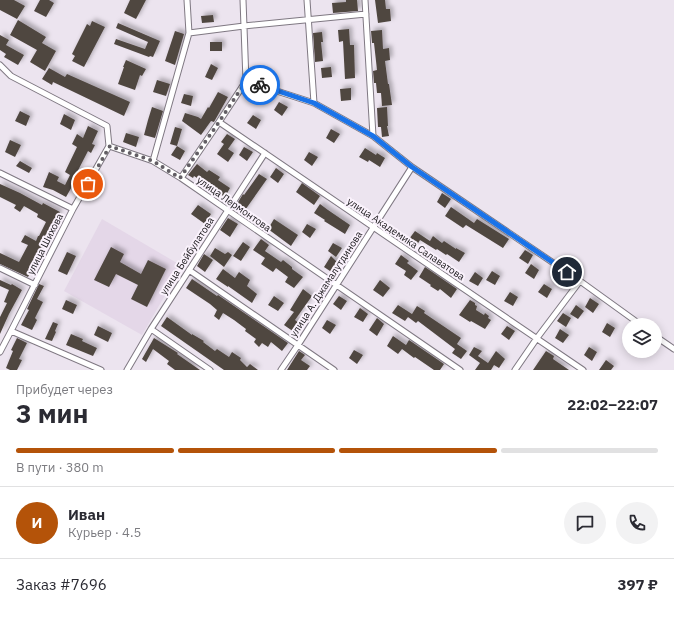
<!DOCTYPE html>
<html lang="ru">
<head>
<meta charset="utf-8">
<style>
	:root { --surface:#fff; --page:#f2f2f3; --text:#2b2b33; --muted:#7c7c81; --line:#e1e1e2; --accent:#b45309 }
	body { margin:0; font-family:"IBM Plex Sans",sans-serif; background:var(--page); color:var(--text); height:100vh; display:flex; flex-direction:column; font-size:15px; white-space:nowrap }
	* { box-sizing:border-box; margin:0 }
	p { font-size:13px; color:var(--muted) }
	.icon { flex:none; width:22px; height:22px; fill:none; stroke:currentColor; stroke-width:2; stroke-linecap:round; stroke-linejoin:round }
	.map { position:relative; height:370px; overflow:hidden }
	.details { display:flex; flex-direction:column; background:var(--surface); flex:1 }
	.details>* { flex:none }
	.controls { position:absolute; left:622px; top:318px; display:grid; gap:8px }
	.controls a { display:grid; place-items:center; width:40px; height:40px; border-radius:50%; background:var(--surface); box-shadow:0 2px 10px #0003; font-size:20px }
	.pin { position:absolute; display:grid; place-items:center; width:34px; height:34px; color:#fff; margin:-17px; border:2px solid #fff; border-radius:50%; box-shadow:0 1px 4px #0007 }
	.courier { position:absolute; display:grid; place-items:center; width:40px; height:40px; margin:-20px; border:3px solid #1a73e8; border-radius:50%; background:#fff; color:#222; box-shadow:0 1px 5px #0007 }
	.overview em { font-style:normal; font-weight:800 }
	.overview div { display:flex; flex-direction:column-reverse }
	.overview { display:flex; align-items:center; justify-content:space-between; height:68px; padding:0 16px }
	h1 { font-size:26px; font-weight:800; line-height:30px }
	.bar { display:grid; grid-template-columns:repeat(4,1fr); gap:6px 4px; align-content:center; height:48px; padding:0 16px }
	.bar i { height:5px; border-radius:3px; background:var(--line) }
	.bar .selected { background:var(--accent) }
	.bar p { grid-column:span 4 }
	.line { display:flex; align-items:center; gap:10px; padding:0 16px; border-top:1px solid var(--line) }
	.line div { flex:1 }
	.round { display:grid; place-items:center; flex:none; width:42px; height:42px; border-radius:21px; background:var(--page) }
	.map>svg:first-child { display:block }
	.built { fill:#e4d7e8 }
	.building { fill:#504741; filter:url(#shadow) }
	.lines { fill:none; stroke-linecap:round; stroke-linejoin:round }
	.street-casing { stroke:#7f7882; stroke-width:7 }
	.street { stroke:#fff; stroke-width:5 }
	.done { stroke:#625e64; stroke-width:4; stroke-dasharray:0 7.2 }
	.route { stroke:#1a73e8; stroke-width:5 }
	.labels { text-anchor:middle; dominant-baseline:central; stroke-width:4; stroke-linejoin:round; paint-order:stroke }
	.street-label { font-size:10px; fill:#181619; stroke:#faf2fc }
</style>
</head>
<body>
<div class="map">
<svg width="674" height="370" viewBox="0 0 674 370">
	<defs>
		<filter id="shadow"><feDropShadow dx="3" dy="-3" stdDeviation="2" flood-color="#0004"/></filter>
	</defs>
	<rect width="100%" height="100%" fill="#ece4ef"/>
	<path class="built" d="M102,219L182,266L142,335L64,291Z"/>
	<path class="building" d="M0,0H14L25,6L17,19L0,10Z
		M40,0H49L54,3L46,17L34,11Z
		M130,0H146L136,19L124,13Z
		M346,0H357L358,11L333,13L332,3L346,2Z
		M375,0H385L386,9H390L391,21L378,23Z
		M213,15L214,22L202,23L201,16Z
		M18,20L46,37L42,43L56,51L45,71L30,62L37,50L10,35Z
		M92,21L105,27L84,67L72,61L75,56L72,54L87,24L90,26Z
		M118,23L160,41L153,57L150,56L149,57L114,44L116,39L145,49L148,42L116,28Z
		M349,29L350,45H354L355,78L345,79L343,41L339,42L338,30Z
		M382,30L383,49L389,48L390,60L385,61L388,84H389L392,105L382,106L381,93H377L376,83H374L373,71L377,70L374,43H372L371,31Z
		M175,31L184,34L175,65L165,61Z
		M322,32L323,42H321L323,61L315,62L313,33Z
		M0,35L9,40L6,45L24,55L18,65L4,57L6,54L0,50Z
		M210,42H222V51H210Z
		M126,60L146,69L142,76L140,75L135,90L118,84L124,67H123Z
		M211,64L218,68L212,80L205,77Z
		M331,67L332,77L322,78L321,68Z
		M49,68L65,77L67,74L130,102L124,116L53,82L52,85L42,79Z
		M157,80L170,84L166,96L153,92Z
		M351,88V100L341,101L340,89Z
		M218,92L228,97L214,122L211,121L201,135L182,121L185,113L198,117L201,119L208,107L209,108Z
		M184,94L193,96L191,106L181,103Z
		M279,102L288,107L282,116L274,110Z
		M152,107L163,111L155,138L144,135L148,120Z
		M387,107L388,126H387L389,136L382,137L381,127H378L377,108Z
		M20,111L30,116L26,126L15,121Z
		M64,114L75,120L71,130L60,124Z
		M253,115L261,120L256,129L247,123Z
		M88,126L98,131L92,144L95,145L91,153L88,151L72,182L74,183L66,197L53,190L43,187L49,172L59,177L57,181L65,185L70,175L65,172L77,147L72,144L77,134L83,138Z
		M175,127L182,129L177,146L185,151L180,160L171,155L177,146L170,144Z
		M331,129L340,134L334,143L326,138Z
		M126,133L139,137L136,147L123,142Z
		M227,134L235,139L228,149L234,153L228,162L217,154L224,144L221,142Z
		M10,140L21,145L15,157L5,152Z
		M244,147L253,152L247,161L239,155Z
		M365,148L376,155L377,153L385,158L380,167L369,160L368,162L359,157Z
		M309,152L318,157L312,166L304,160Z
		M20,161L32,168L29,173L16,166Z
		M197,164L207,172L209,170L220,177L218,180L230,188L225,197L216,192L217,191L194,176L193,178L188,175Z
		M276,168L284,174L278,183L270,177Z
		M259,174L267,179L243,213L235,207L243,194L244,195Z
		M302,183L320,196L314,205L296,192Z
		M0,184L20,193L42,205L43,203L60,212L51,228L52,229L47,239L46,238L38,254H40L28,277L0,264V253L19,262L28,245L21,242L25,235L36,241L38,236H39L46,222L37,217L38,214L24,206L20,212L14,208L16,205L0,197Z
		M442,193L451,199L445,208L437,202Z
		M320,204L328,210L350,225L345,234L324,221L325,220L314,213Z
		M198,205L211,214L205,224L191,214Z
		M451,207L474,223L477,219L509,239L503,248L466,225L463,228L445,216Z
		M228,218L238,224L230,237L220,230Z
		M274,219L298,235L291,246L268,229Z
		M307,224L316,229L310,238L302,232Z
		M415,231L430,241L433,236L442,243L444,241L456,249V248L465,253L459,262L447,254L446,255L437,249L436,250L420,240L417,245L409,239Z
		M261,239L269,245L265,251L281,262L283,260L292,267V269L303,277L294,288L285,282L288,277L276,268L273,272L261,264L265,258L253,250Z
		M243,242L250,247L241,261L233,256Z
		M333,243L342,248L336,257L328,251Z
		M111,247L124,254L120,262L141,274L148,260L166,269L147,307L131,299L138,285L116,274L109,287L94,280Z
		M215,248L225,254L228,252L232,255L224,267L210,256Z
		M525,250L533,255L528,264L519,258Z
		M67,252L76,256L67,275L58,271Z
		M204,254L213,260L205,272L197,266Z
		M401,255L409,261L407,263L418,271L411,280L404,275L406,271L395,264Z
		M331,256L337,262L338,264L333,273L324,267Z
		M531,264L539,270L534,279L525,273Z
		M425,267L457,289L451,298L440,289L438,291L430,286L431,285L419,277Z
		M223,269L235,278L239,272L250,280L247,286L257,294L252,303L228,286V287L216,279Z
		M492,271L500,276L495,285L486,280Z
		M475,272L483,278L478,286L469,281Z
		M192,279L217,296L218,295L288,343L282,351L271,342L268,347L262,343L259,347L254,342L256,339L245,331L246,329L234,320L223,313L219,320L214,316L217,310L210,304L186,288Z
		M0,280L11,285L12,284L22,290L9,314L0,334V317L7,303L4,302L9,290L0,286Z
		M380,280L390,288L383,297L373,290Z
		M39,284L44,286L37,299L43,302L35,318L37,320L32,330L21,325L29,310L27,309Z
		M544,284L552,289L547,298L538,292Z
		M303,289L312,296L295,320L300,324L294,332L284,325L294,312L290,310Z
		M510,292L518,297L513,306L504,301Z
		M274,296L284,303L278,311L268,305Z
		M339,296L347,301L341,310L333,304Z
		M590,298L599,304L593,313L585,307Z
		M66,300L77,305L73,314L62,309Z
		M470,300L475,303V305L477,306L476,310L484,315L485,313L489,316L488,318L491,320L485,329L471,321L470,322L459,315Z
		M398,305L412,314L417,306L425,311L424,313L461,338L457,344L467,351L461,359L452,353L455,349L418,321L416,323L408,317L405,321L392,313Z
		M576,305L584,311L578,319L570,314Z
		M360,308L368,314L363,322L354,317Z
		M563,313L571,318L566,327L557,321Z
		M167,317L192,335V334L204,341L203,342L215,351L217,349L229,357L232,352L241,358L240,360L247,367L250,364L258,370H224L161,326Z
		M377,318L384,324L377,336L369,330Z
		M327,320L336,325L330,334L322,328Z
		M53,322L58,324L55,331L56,332L52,341L45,339Z
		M607,323L615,328L610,337L602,332Z
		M98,326L112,333L108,342L94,335Z
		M507,326L515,331L509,340L501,334Z
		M560,329L569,335L563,343L555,338Z
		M71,334L83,339L82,341L97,348L93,356L66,345Z
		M393,336L406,345L409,340L444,364L440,370H434L415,357L414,358L402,349L398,354L387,346Z
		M17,338L27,343L19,359L22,360L17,370H10L6,368L13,351L11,350Z
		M154,338L178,353L177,354L200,370H175L167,364L169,361L153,349L146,362L142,359Z
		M474,347L482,351L478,356L488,363L496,351L505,359L499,368L494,365L491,370H475L480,363L469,355Z
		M589,347L597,352L592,361L584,355Z
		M354,350L363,355L357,364L349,358Z
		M299,351L305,355L301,360L310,366L307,370H287Z
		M546,351L554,356L553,359L569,370H533Z
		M606,360L614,366L611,370H599Z"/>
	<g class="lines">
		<defs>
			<path id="street" d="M307,0L314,103
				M365,0L373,136
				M189,33L244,26L366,14
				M0,65L11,76L107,126L109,146
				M246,81L314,103L373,136L412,167L580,281L641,325
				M219,122L583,370
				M109,146L153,161L181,178L460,370
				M153,161L189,33L187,0
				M0,173L73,209
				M181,178L219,122L246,81L243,0
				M0,268L35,285
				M189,270L334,370
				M151,329L210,370
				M11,331L101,370
				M655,336L674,349
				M0,352L11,331L73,209L109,146
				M127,370L151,329L265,153
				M281,370L298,345L412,167
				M515,370L537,338L580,281"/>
		</defs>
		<use href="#street" class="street-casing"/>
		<use href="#street" class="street"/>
	</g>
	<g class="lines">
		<path class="done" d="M88,184L110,146L153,161L180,178L219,122L246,81L260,85"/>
		<path class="route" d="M260,85L314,103L373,136L412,167L567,272"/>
	</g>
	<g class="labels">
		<g class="street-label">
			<text transform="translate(234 204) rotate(35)">улица Лермонтова</text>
			<text transform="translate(406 239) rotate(34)">улица Академика Салаватова</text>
			<text transform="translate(45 244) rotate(-63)">улица Шихова</text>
			<text transform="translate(187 256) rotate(-57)">улица Бейбулатова</text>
			<text transform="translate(326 284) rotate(-57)">улица А. Джамалутдинова</text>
		</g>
	</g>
</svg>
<div class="controls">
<a><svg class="icon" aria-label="layers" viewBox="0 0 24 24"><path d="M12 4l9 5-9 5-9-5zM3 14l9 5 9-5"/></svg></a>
</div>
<div class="pin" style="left:88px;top:184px;background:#ea580c"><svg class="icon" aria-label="bag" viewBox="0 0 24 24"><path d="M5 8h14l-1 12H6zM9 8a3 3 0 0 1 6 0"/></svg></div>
<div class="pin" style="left:567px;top:272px;background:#1f2937"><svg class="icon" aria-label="home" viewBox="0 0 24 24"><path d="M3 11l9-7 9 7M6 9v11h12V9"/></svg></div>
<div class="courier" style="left:260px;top:85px"><svg class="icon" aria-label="bike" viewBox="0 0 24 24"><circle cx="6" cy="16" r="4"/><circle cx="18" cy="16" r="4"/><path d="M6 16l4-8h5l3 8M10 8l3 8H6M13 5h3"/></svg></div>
</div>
<section class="details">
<div class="overview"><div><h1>3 мин</h1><p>Прибудет через</p></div><em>22:02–22:07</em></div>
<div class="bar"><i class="selected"></i><i class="selected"></i><i class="selected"></i><i></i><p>В пути · 380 m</p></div>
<div class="line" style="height:72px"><b class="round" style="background:var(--accent);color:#fff">И</b><div><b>Иван</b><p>Курьер · 4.5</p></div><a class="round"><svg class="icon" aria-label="chat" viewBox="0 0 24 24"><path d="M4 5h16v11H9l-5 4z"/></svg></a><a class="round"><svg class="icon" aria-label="phone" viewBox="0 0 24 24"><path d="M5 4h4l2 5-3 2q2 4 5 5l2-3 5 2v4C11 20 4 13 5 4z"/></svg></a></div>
<div class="line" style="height:52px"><div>Заказ #7696</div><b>397 ₽</b></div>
</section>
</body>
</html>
